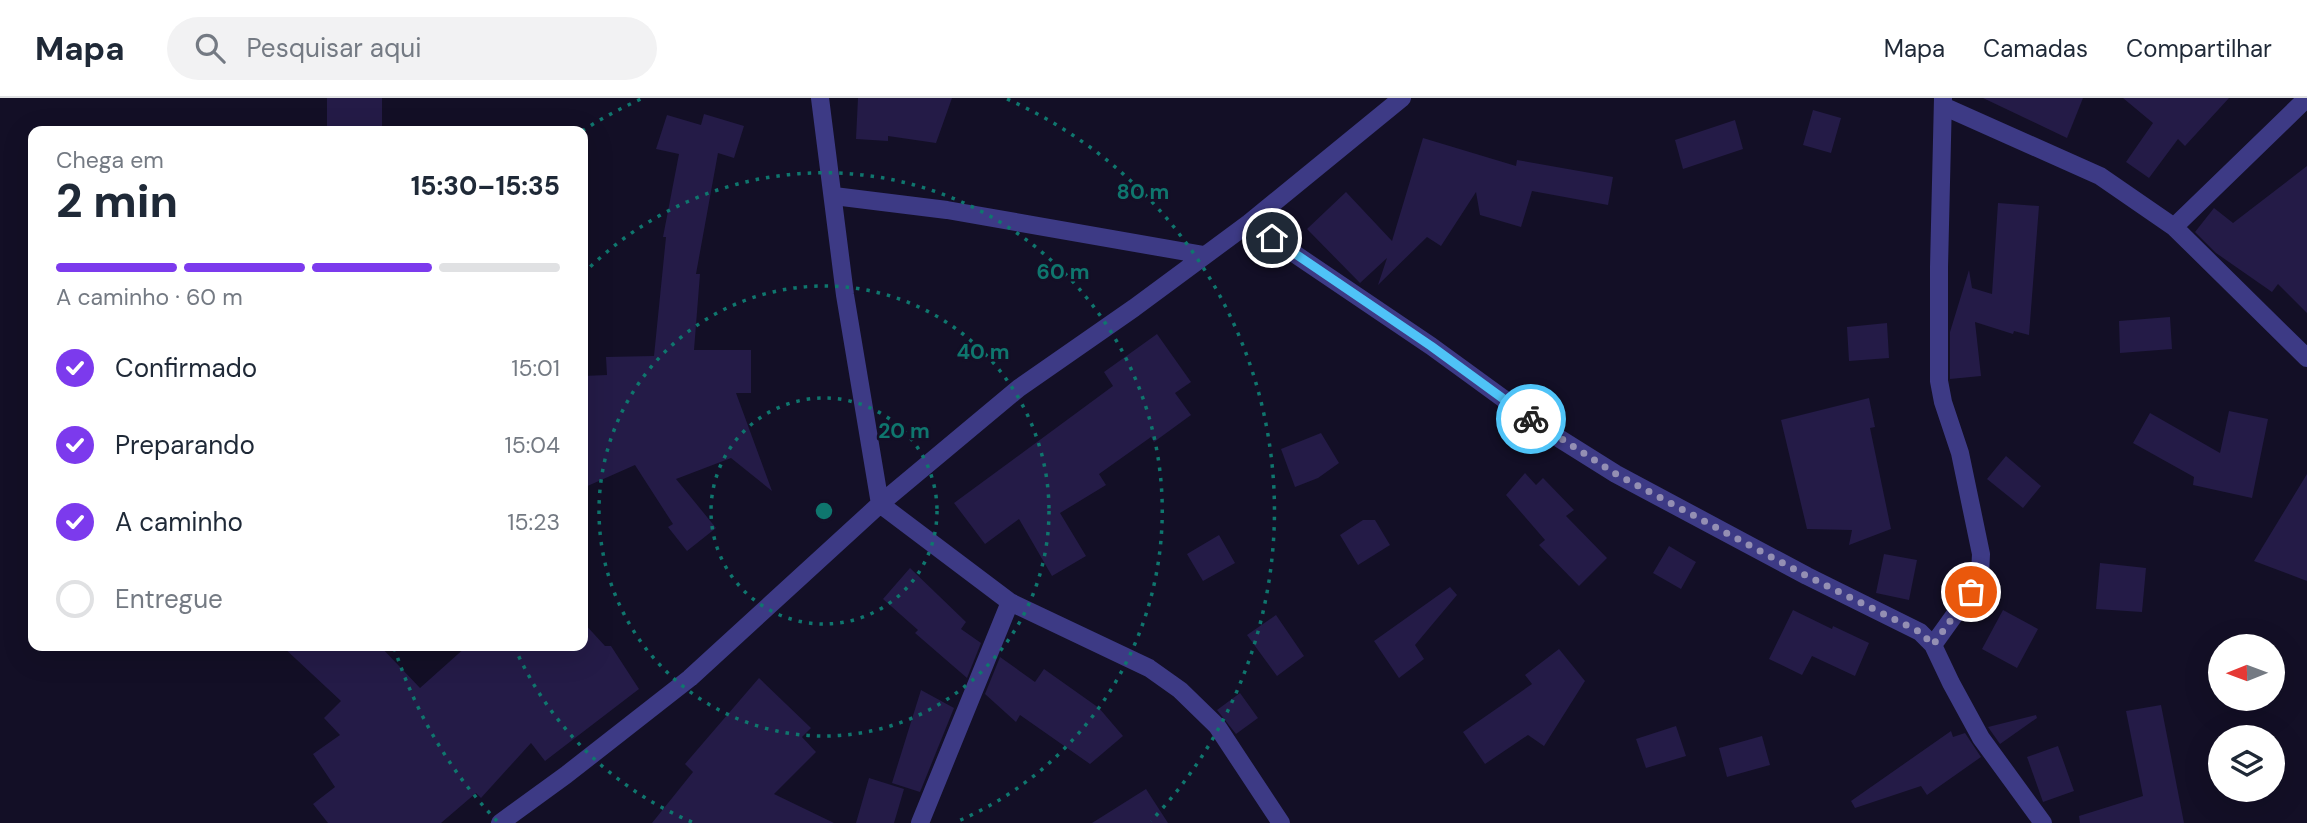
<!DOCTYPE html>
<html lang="pt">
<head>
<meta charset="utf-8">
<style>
	:root { --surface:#fff; --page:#f2f2f3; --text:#1f2937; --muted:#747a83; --line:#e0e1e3; --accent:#7c3aed }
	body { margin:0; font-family:"DM Sans",sans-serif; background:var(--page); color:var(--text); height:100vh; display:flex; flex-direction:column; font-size:26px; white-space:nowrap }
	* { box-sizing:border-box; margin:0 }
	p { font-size:23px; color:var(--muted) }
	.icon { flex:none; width:38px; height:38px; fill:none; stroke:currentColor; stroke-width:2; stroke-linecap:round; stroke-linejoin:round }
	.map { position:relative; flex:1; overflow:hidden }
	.details { position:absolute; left:28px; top:28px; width:560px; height:525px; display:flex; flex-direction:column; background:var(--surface); border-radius:14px; box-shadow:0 7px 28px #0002 }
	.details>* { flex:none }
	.needle { width:46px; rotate:269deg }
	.controls { position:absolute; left:2208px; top:536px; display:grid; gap:14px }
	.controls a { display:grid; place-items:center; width:77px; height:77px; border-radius:50%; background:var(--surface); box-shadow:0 7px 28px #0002; font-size:35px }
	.pin { position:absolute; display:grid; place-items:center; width:60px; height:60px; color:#fff; margin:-30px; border:4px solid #fff; border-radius:50%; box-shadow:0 2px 7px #0007 }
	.courier { position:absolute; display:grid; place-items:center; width:70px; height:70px; margin:-35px; border:5px solid #4fc3f7; border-radius:50%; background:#fff; color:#222; box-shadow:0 2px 9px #0007 }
	.headline em { font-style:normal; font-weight:800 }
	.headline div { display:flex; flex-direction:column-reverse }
	.headline { display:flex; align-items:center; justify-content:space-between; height:119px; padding:0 28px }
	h1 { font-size:46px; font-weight:800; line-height:52px }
	.bar { display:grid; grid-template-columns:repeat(4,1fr); gap:10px 7px; align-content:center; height:84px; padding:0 28px }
	.bar i { height:9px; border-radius:5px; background:var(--line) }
	.bar .selected { background:var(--accent) }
	.bar p { grid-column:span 4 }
	ol { padding:0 28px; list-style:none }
	li { display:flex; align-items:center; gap:21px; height:77px }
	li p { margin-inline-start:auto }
	li .icon { padding:7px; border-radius:50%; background:var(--accent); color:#fff; stroke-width:4 }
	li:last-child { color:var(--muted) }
	li i { width:38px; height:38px; border:4px solid var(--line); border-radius:50% }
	header { display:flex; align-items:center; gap:42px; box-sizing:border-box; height:98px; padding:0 35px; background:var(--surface); border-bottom:2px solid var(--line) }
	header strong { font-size:33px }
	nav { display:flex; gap:38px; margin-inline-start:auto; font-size:24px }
	.search { width:490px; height:63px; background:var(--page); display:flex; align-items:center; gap:18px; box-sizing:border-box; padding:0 24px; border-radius:38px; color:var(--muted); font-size:26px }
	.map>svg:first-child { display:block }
	.building { fill:#241b47 }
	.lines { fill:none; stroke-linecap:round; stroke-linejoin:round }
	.minor { stroke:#3d3a85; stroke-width:18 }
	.done { stroke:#948fb3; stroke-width:7; stroke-dasharray:0 12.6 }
	.route { stroke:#4fc3f7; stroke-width:9 }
	.ring { fill:none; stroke:#0f766e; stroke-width:3.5; stroke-dasharray:3.5 7 }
	.centre { fill:#0f766e; stroke:#130f26; stroke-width:3.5 }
	.ring-label { font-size:21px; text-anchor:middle; font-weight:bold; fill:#0f766e; stroke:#130f26; stroke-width:5; stroke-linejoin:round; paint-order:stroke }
</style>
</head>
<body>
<header>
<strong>Mapa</strong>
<div class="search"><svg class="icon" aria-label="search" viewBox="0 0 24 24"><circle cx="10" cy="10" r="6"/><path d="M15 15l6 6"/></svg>Pesquisar aqui</div>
<nav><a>Mapa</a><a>Camadas</a><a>Compartilhar</a></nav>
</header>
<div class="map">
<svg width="2307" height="725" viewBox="0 0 2307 725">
	<rect width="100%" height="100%" fill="#130f26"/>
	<path class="building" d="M327,0H382V28L327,29Z
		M858,0H952L936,45L888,38V43L856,41Z
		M1983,0H2083L2067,40Z
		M2123,0H2229L2185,48L2178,41L2149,80L2126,64L2153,25Z
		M1813,12L1841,20L1831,55L1803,47Z
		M704,16L744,28L734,60L718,55L696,176H700L694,252H751V295H736L772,393L731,360L676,381L716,430L687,453L668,429L673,426L635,367L583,390V278L607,277L606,259L654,258L666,139H663L679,56L656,51L667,17L701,27Z
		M1735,22L1743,51L1683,71L1675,42Z
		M1423,40L1516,68L1517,62L1613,79L1608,107L1532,93L1521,129L1480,117L1476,94L1441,148L1427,139L1378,187L1387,160L1360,185L1307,131L1346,94L1392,143Z
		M2307,68V215L2278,186L2272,194L2216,155L2195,134L2214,110L2233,125Z
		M1998,105L2039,108L2029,237L2014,233L2013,236L1975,224L1981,278L1950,281V234L1969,172L1972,190L1992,196Z
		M2170,219L2172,251L2120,255L2119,223Z
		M1887,225L1889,260L1849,263L1847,229Z
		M1157,236L1191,284L1175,295L1191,317L1154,344L1151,339L1099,376L1106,387L1060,415L1086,458L1052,478L1019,421L985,446L954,405L1113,288L1104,274Z
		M1869,300L1875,329L1870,330L1891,431L1849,447L1852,432L1807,431L1781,322Z
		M2229,313L2268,321L2252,400L2193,387L2194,379L2133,345L2150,315L2220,355Z
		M1321,335L1339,365L1318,380L1295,389L1281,351Z
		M2006,358L2041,388L2023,410L1987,381Z
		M1525,375L1536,387L1543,380L1574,412L1566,418L1607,460L1579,488L1539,447L1545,442L1506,397Z
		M2307,376V483L2254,463Z
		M1363,422H1375L1390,447L1358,467L1340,437Z
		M1219,437L1235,465L1203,483L1187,456Z
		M1669,448L1696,464L1681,491L1653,475Z
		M1884,456L1917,462L1909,502L1876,495Z
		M2100,465L2146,470L2142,514L2096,511Z
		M910,470L966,524L961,531L981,545L967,580L915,535L918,532L883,501Z
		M1450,489L1457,497L1415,547L1424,561L1399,580L1374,543Z
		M1793,512L1832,531L1833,528L1869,545L1855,578L1812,558L1802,577L1769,561Z
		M2003,512L2038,531L2017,570L1982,551Z
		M1276,517L1304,558L1277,578L1247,537Z
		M583,524L605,548H611L639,591L545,663L531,645L481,700L476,695L441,725H328L313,706L335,689L313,656L340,637L324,620L341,603L282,548H380L420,590L467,548H583Z
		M1559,551L1585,583L1544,648L1528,637L1485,666L1463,634L1532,586L1525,577Z
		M1000,559L1035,584L1044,571L1099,610L1123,638L1090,666L1020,617L1016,624L985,596Z
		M759,580L811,630L802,639L816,654L774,696L834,725H652L693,674L685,666Z
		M921,592L954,610L920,694L892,685Z
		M1240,595L1258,620L1236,636L1217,612Z
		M2161,607L2184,725H2080L2079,718L2143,698L2126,613Z
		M2036,617L2037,620L2000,646L1988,629Z
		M1676,628L1686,658L1646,670L1636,641Z
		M1951,633L1953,639L1965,635L1981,659L1927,697L1921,688L1855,710L1851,703Z
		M1762,638L1770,667L1727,679L1719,650Z
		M2058,648L2074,693L2043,704L2027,659Z
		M869,680L904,691L894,725H856Z
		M1146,691L1168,725H1092Z"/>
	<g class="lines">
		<path class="minor" d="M820,0L845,197L880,406L1010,504L1149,570L1180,592L1217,628L1281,725
			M1943,8L2100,78L2174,129L2307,260
			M834,98L947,112L1204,157
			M1249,125L1431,248L1549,334L1616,376L1807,478L1920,534L1933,547L1951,585L1981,640L2043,725
			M2174,129L2307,0
			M1933,547L1971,494L1980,477L1981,456L1960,355L1943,304L1939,283V169L1943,0
			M500,725L566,677L690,580L880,406L1019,290L1134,210L1249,125L1402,0
			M920,725L1010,504"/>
	</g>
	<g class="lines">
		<path class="done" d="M1531,321L1616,376L1807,478L1920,534L1933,547L1971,494"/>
		<path class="route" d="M1272,140L1431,248L1531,321"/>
	</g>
	<g class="ring">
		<circle cx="824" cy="413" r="113"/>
		<circle cx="824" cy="413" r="225"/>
		<path d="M692 724A338 338 0 0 1 514 548M583 176A338 338 0 1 1 956 724"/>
		<path d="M497 723A451 451 0 0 1 394 549M582 33A451 451 0 0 1 641 1M1007 1A451 451 0 0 1 1151 723"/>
	</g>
	<circle cx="824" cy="413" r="10" class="centre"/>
	<g class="ring-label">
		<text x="1143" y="101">80 m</text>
		<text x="1063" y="181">60 m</text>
		<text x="983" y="261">40 m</text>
		<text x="904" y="340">20 m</text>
	</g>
</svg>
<div class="controls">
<a><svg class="needle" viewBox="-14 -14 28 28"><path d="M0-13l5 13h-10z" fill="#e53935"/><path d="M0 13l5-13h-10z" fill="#747a83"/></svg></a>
<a><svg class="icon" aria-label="layers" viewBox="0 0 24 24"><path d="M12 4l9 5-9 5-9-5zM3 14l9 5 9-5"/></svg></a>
</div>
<div class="pin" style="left:1971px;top:494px;background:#ea580c"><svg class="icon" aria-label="bag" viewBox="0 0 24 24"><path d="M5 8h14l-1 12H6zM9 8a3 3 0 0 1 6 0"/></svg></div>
<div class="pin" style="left:1272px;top:140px;background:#1f2937"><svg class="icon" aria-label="home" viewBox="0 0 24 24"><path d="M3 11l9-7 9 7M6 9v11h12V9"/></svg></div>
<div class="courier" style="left:1531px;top:321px"><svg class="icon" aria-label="bike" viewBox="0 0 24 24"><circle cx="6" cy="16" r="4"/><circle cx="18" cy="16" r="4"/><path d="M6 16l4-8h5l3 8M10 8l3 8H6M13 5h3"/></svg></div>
<section class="details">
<div class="headline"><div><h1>2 min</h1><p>Chega em</p></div><em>15:30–15:35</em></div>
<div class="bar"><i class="selected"></i><i class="selected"></i><i class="selected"></i><i></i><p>A caminho · 60 m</p></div>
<ol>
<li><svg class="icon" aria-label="check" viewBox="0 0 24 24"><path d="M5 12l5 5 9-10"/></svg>Confirmado<p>15:01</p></li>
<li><svg class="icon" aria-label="check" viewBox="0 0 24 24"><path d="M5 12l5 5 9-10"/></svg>Preparando<p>15:04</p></li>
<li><svg class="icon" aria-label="check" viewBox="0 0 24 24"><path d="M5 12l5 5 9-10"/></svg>A caminho<p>15:23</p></li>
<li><i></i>Entregue</li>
</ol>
</section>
</div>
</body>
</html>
